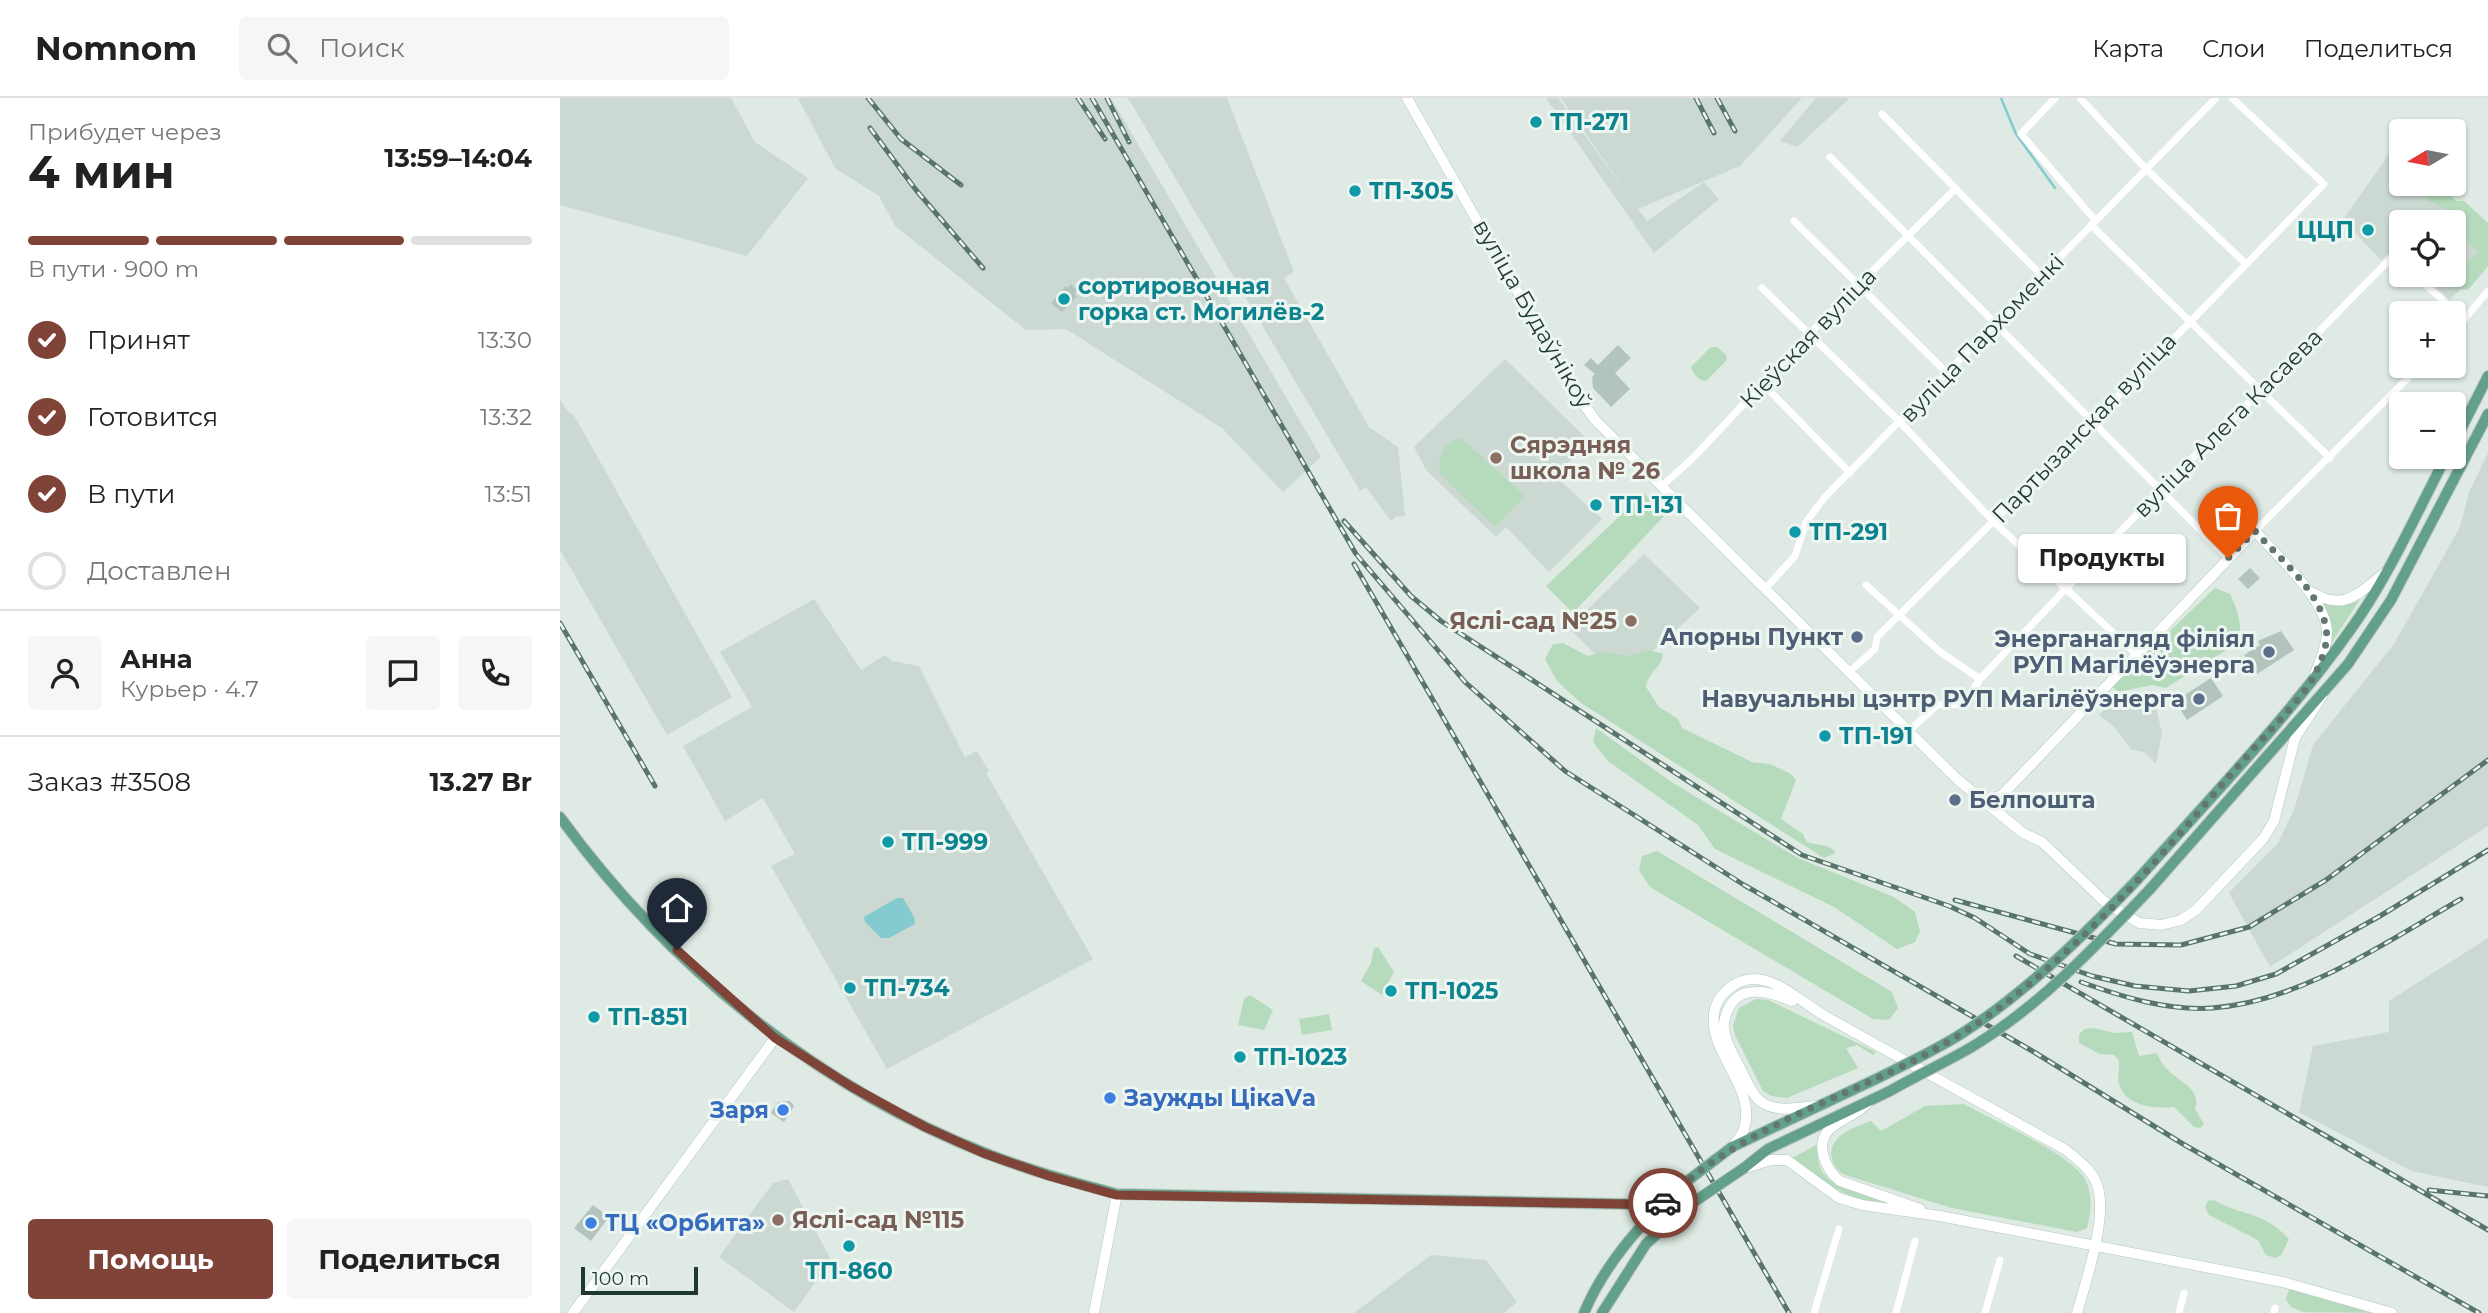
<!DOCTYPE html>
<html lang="ru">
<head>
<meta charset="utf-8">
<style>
	:root { --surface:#fff; --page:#f6f6f6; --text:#222; --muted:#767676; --line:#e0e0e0; --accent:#804338 }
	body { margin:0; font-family:Montserrat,sans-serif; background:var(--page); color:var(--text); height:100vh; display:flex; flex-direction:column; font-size:26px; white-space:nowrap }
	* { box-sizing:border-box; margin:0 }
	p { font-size:23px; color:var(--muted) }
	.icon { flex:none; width:38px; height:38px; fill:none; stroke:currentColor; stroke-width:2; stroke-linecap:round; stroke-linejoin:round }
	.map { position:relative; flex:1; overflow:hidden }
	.details { display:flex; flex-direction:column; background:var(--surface); width:560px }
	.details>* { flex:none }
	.needle { width:46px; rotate:260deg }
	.buttons { position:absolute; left:1829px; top:21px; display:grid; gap:14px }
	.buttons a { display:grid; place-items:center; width:77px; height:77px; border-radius:7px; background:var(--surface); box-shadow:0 2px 5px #0004; font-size:35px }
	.scale { position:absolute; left:21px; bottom:18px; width:117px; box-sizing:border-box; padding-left:7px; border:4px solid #1f3930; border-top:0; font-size:19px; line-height:24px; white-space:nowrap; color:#1f3930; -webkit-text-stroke:5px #eef6f1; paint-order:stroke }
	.pin { position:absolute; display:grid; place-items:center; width:60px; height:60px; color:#fff; margin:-72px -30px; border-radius:50% 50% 50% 0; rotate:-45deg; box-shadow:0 0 7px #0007 }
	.pin .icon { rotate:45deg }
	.courier { position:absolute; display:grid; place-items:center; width:70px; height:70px; margin:-35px; border:5px solid #804338; border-radius:50%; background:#fff; color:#222; box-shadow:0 2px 9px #0007 }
	.bubble { position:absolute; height:49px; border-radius:7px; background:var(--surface); box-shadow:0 2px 5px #0004; font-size:23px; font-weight:700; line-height:49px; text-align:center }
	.overview em { font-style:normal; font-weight:700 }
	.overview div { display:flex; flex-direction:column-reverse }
	.overview { display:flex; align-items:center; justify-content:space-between; height:119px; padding:0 28px }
	h1 { font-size:46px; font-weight:700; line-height:52px }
	.bar { display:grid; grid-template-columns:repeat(4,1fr); gap:10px 7px; align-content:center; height:84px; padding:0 28px }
	.bar i { height:9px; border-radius:5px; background:var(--line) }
	.bar .on { background:var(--accent) }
	.bar p { grid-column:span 4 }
	.line { display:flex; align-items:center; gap:18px; padding:0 28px; border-top:2px solid var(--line) }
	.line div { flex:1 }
	.round { display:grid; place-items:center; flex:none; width:74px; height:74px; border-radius:7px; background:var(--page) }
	ol { padding:0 28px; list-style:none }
	li { display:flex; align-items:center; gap:21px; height:77px }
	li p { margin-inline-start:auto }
	li .icon { padding:7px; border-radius:50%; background:var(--accent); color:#fff; stroke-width:4 }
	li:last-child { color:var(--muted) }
	li i { width:38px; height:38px; border:4px solid var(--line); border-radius:50% }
	.primary-button { display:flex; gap:14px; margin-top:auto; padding:14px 28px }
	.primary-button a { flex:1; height:80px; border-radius:7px; background:var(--accent); color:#fff; font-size:28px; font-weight:700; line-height:80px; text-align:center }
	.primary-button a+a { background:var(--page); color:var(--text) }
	header { display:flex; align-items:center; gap:42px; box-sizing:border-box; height:98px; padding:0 35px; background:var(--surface); border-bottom:2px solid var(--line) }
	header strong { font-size:33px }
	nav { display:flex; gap:38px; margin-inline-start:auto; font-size:24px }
	.search { width:490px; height:63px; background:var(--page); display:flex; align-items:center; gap:18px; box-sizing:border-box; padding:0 24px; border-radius:7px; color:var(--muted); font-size:26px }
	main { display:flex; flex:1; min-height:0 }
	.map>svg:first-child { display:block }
	.built { fill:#ccd9d2 }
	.green { fill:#b6dbbc }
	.water { fill:#84cbd0 }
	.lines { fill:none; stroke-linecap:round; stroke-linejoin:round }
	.stream { stroke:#84cbd0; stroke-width:2.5 }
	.building { fill:#b3c4bc }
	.secondary-casing { stroke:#b1c9be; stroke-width:11 }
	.primary-casing { stroke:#bcc4c1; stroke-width:12 }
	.street { stroke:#fff; stroke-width:7 }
	.secondary { stroke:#fff; stroke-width:10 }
	.primary { stroke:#62a08a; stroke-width:10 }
	.rail-casing { stroke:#59756b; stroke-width:5 }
	.rail { stroke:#eef6f1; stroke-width:2.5; stroke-dasharray:8; stroke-linecap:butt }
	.primary-bridge-casing { stroke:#bcc4c1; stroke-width:12; stroke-linecap:butt }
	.primary-bridge { stroke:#62a08a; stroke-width:10 }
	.done { stroke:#62776f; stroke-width:7; stroke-dasharray:0 12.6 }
	.route { stroke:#804338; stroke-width:9 }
	.culture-dot { fill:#0f9aa8; stroke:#eef6f1; stroke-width:2.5 }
	.education-dot { fill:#8d6e63; stroke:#eef6f1; stroke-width:2.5 }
	.service-dot { fill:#5c6f8a; stroke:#eef6f1; stroke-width:2.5 }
	.shop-dot { fill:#3f7fe0; stroke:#eef6f1; stroke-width:2.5 }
	.labels { text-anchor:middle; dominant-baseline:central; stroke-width:6; stroke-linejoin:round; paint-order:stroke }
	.culture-label { font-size:23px; font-weight:bold; fill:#0d838f; stroke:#eef6f1; text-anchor:start }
	.street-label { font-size:23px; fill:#1f3930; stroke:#eef6f1 }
	.education-label { font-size:23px; font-weight:bold; fill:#785e54; stroke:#eef6f1; text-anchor:start }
	.service-label { font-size:23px; font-weight:bold; fill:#4e5e75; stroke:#eef6f1; text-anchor:end }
	.shop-label { font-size:23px; font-weight:bold; fill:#366cbe; stroke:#eef6f1; text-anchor:start }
</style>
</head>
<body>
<header>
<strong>Nomnom</strong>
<div class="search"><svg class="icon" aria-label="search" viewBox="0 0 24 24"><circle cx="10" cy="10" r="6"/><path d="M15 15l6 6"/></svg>Поиск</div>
<nav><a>Карта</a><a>Слои</a><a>Поделиться</a></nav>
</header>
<main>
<section class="details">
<div class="overview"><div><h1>4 мин</h1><p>Прибудет через</p></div><em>13:59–14:04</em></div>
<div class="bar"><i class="on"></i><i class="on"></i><i class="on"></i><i></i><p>В пути · 900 m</p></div>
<ol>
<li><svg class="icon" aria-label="check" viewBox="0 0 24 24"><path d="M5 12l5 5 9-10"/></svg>Принят<p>13:30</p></li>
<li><svg class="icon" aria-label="check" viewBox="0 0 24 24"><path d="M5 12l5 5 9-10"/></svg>Готовится<p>13:32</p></li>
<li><svg class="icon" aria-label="check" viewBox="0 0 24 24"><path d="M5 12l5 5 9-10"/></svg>В пути<p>13:51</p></li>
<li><i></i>Доставлен</li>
</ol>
<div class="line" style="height:126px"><a class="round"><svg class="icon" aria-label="person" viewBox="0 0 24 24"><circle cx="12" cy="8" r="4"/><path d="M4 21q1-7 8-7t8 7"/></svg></a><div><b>Анна</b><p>Курьер · 4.7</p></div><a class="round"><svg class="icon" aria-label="chat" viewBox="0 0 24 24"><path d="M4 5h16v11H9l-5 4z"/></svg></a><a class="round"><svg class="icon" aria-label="phone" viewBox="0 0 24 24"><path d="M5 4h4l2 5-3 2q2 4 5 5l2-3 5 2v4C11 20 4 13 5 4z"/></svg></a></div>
<div class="line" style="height:91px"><div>Заказ #3508</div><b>13.27 Br</b></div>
<div class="primary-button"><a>Помощь</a><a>Поделиться</a></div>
</section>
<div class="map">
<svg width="1928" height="1215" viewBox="0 0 1928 1215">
	<rect width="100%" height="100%" fill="#deeae3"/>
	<path class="built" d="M0,0H171L195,44L248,80L187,158L0,107Z
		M238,0H551L761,359L723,394L662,330L506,231L466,232L335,128L319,98L275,70Z
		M568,0H667L734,174L724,180L809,329L838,349L845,418L836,419L831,423L806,389L800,393Z
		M986,0H998L1073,104L1001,0H1242L1180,68L1078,111L1087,123L1144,84L1159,101L1094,155Z
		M1256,0H1290L1237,49L1220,43Z
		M1836,46L1841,51V86H1876L1928,161L1890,202L1862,177H1894V124H1841V157L1834,151L1821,162L1783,122Z
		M945,261L1028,342L996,379L1042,421L989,474L946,429L936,439L866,372L854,349Z
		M0,301L7,312L15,319L172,599L107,637L0,452Z
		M1928,355V728L1710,869L1669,795L1718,745L1734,712L1753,647L1834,546L1900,429L1909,394Z
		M1084,456L1140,510L1061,582L1009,530Z
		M254,501L301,572L325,557L332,563L359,568L405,659L417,653L429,673L426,675L533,861L327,971L211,768L235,756L203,700L165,723L123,648L192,609L160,554Z
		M1592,592L1602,635L1596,666L1584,654L1572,652L1553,628L1539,617L1555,600L1565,608L1576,604L1574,596Z
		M1928,840V1089L1851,1073L1739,1014L1753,948L1829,934V903Z
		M228,1081L271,1162L234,1214L159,1159L213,1085Z
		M871,1157L926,1162L957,1204L944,1215H794Z"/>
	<path class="green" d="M1873,86H1886V93L1896,103H1904L1928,125V168L1908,192L1897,190L1893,178L1918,155L1895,130L1886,111L1868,103L1864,94Z
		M1151,249H1157L1166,257L1167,262L1146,283C1139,283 1132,275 1131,269Z
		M901,340L965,398L935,429L880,376C878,358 882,346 901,340Z
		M1084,395L1104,418L1013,515L986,488Z
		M1655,490L1670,496C1677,511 1685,530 1676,546L1606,590L1592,587L1558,594L1552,588Z
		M1802,498L1772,544L1770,520L1759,503L1783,507Z
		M1003,545L1028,558L1041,554L1068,558L1090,552L1103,556C1102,570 1089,572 1086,589L1099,609L1118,621L1122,630L1192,664L1210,666L1231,676L1236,682L1221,721L1243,736L1246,743C1256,749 1268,744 1276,755L1264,760L1021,605L997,583L985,561L993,546Z
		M1036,630L1113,685L1238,760L1334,799L1355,814L1360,833L1355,844L1337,851L1274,809L1155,751L1138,727L1048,663L1033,644Z
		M1097,753L1332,894L1338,910L1329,922L1313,921L1090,789L1079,772L1082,758Z
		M818,849L834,874L822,897L801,883L811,865L814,850Z
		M690,897L713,912L704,932L678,927L684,901Z
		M1196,901L1208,902L1316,954L1313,957L1297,947L1286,950L1298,970L1227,1000L1211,998L1203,993L1175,937L1173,928L1179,910Z
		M769,916L772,932L742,937L739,921Z
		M1533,930L1555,935L1572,934L1579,958L1596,955C1599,959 1601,965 1605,969C1615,982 1643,990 1635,1011L1644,1026L1640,1030L1634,1029L1614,1009C1595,1011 1566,1009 1559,986C1557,979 1560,970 1559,962L1554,957L1540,956L1519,945V936L1525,931Z
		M1404,1006C1432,1022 1510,1055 1525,1081C1533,1096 1531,1114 1527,1130L1517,1134L1392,1110L1285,1077C1270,1069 1266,1051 1279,1039C1287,1031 1301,1027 1311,1023L1321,1033L1365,1008Z
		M1256,1047L1259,1048C1250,1098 1312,1089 1336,1108C1280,1100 1276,1091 1232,1060Z
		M1654,1102C1683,1119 1702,1112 1729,1141L1721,1157L1715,1160L1706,1157L1698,1142L1649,1117L1645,1109L1648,1103Z
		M1738,1189L1833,1215L1743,1214L1731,1209L1726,1201L1729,1191Z"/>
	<path class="water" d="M337,800H343L354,819L355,826L329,840H321L305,824L304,819Z"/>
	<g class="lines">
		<path class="stream" d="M1441,0L1456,36L1495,90"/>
	</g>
	<path class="building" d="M511,186L517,192L514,196L517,198L502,214L491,205L506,188L508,190Z
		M1058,247L1071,260L1055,275L1070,291L1051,309L1033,290L1032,279L1035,276L1024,267L1031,260L1038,267Z
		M1690,470L1700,480L1688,491L1678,481Z
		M1721,533L1734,552L1697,576L1684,557L1700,547L1698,543Z
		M1651,580L1663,598L1627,622L1615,603Z
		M230,1003L234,1008L224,1024L211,1015L218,1004Z
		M33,1107L49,1119L31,1143L14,1130Z"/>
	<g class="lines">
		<defs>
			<path id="secondary" d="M847,0L1016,296L1036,323L1398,682L1463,735L1482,744L1546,805L1579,825L1601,827L1621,822L1636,812L1703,741L1714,723L1735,640L1762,598
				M1751,494C1785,514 1797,496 1825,475
				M1427,705L1443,696L1695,433C1716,457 1766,501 1767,534C1767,549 1760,562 1755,576
				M1232,903C1210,894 1178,884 1167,914C1165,920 1163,924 1164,930C1166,946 1175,960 1182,974C1188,985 1193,999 1203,1005C1219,1015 1240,1009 1257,1008
				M1308,1005C1296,1017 1283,1020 1271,1030C1253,1045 1266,1072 1280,1083L1360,1111
				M1172,1049C1176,1044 1182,1037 1184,1031C1197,989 1149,957 1154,916C1156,897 1175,881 1195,881C1220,882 1244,906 1265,918C1345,963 1426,1008 1506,1052C1519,1063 1534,1073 1538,1090C1547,1121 1526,1183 1517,1215
				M1188,1069L1211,1062H1227L1279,1100L1302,1107L1380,1118L1723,1184L1832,1215
				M13,1215L215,940
				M534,1215L557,1096"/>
			<path id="primary" d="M1894,345L1928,278
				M0,719C107,866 255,988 425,1055C468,1072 512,1084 557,1096L1065,1106L1099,1109L1115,1120
				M1577,782C1650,700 1728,620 1791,531C1829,478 1856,416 1886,359
				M1591,790L1788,566L1831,502L1928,316
				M1172,1049L1316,981
				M1184,1070L1208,1051L1330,993
				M1024,1215C1044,1167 1078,1130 1114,1093
				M1042,1215L1086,1146L1125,1110"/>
		</defs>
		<use href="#secondary" class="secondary-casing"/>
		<use href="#primary" class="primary-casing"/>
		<path class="street" d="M1495,0L1461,36L1535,122
			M1520,0L1585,70L1685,165
			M1322,16L1483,179
			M1270,59L1668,460
			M1234,123L1388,276
			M1531,127L1770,360
			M1855,177L1904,222
			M1202,190L1340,324L1433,423L1578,558
			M1894,233L1928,193
			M1203,286L1290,375
			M1101,389L1135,358L1250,235L1395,91
			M1695,433L1860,268
			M1306,487L1379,553L1420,581
			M1205,491L1235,458L1246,424L1264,400L1656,0
			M1288,575L1315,551L1317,539L1532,325L1764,86L1672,0
			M1349,633L1377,607L1404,606L1420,581L1600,392L1701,293L1823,168L1830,162L1841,164
			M1254,1215L1279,1131
			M1336,1215L1355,1143
			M1425,1215L1440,1162
			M1619,1215L1624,1195
			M1714,1215L1715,1210"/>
		<use href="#secondary" class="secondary"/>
		<use href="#primary" class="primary"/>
		<defs>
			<path id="rail" d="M308,0L341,41L401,87
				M518,0L545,41
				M532,0L796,456L905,584L1005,673L1184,787L1474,954L1623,1046L1919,1215
				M547,0L569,44
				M1136,0L1154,35
				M1157,0L1175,33
				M310,30L356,92L423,170
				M784,423L851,498L881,523L1242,757L1389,808L1415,820L1470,856L1532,878L1575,888L1629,893L1676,888L1716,876L1820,818L1928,752
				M794,466L1229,1215
				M0,525L95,688
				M1395,802L1556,846L1621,847L1689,829L1766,782L1928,662
				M1456,858L1928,1132
				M1521,884C1563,899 1607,913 1652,910C1740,904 1826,844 1901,801
				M1869,1092L1928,1098"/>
		</defs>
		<use href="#rail" class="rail-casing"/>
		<use href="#rail" class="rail"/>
		<defs>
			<path id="primary-bridge" d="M1316,981C1344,967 1374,953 1401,936C1467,894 1523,838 1577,782
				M1330,993C1356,978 1384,965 1410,950C1479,909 1536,848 1591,790
				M1114,1093L1172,1049
				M1125,1110L1184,1070"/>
		</defs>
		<use href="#primary-bridge" class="primary-bridge-casing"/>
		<use href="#primary-bridge" class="primary-bridge"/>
	</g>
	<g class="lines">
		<path class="done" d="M1103,1105C1185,1022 1304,997 1401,936C1447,907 1489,871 1528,833C1585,779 1636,716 1688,657C1705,637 1741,602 1753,580C1760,567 1769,546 1766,530C1760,493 1719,460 1695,433L1668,460"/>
		<path class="route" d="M117,852L215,940L292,989L365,1029L423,1055L489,1078L556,1097L1065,1106L1099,1109L1103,1105"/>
	</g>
	<g class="culture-dot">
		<circle cx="976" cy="24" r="7"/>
		<circle cx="795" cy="93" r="7"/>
		<circle cx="1808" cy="132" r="7"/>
		<circle cx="504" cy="201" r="7"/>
		<circle cx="1036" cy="407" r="7"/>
		<circle cx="1235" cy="434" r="7"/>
		<circle cx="1265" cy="638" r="7"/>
		<circle cx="328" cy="744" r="7"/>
		<circle cx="290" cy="890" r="7"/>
		<circle cx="831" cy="893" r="7"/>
		<circle cx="34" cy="919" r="7"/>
		<circle cx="680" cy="959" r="7"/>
		<circle cx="289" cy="1148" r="7"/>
	</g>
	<g class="education-dot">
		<circle cx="936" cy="360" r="7"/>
		<circle cx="1071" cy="523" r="7"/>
		<circle cx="218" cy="1122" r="7"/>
	</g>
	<g class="service-dot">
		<circle cx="1297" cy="539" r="7"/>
		<circle cx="1709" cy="554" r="7"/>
		<circle cx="1639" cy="601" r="7"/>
		<circle cx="1395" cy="702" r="7"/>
	</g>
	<g class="shop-dot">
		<circle cx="550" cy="1000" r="7"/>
		<circle cx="223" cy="1012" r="7"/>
		<circle cx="31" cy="1125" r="7"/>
	</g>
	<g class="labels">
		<g class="culture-label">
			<text x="990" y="24">ТП-271</text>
			<text x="809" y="93">ТП-305</text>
			<text x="1794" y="132" text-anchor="end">ЦЦП</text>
			<text x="518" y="188">сортировочная<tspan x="518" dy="26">горка ст. Могилёв-2</tspan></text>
			<text x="1050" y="407">ТП-131</text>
			<text x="1249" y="434">ТП-291</text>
			<text x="1279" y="638">ТП-191</text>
			<text x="342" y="744">ТП-999</text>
			<text x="304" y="890">ТП-734</text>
			<text x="845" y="893">ТП-1025</text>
			<text x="48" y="919">ТП-851</text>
			<text x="694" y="959">ТП-1023</text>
			<text x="289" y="1173" text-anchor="middle">ТП-860</text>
		</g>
		<g class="street-label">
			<text transform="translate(973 216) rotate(60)">вуліца Будаўнікоў</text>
			<text transform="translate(1248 240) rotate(-46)">Кіеўская вуліца</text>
			<text transform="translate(1422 240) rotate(-46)">вуліца Пархоменкі</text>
			<text transform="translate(1668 325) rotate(-45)">вуліца Алега Касаева</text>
			<text transform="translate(1524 330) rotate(-46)">Партызанская вуліца</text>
		</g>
		<g class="education-label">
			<text x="950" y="347">Сярэдняя<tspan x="950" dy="26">школа № 26</tspan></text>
			<text x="1057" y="523" text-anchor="end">Яслі-сад №25</text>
			<text x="232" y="1122">Яслі-сад №115</text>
		</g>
		<g class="service-label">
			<text x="1283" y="539">Апорны Пункт</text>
			<text x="1695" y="541">Энерганагляд філіял<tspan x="1695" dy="26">РУП Магілёўэнерга</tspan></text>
			<text x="1625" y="601">Навучальны цэнтр РУП Магілёўэнерга</text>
			<text x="1409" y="702" text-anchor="start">Белпошта</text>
		</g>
		<g class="shop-label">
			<text x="564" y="1000">Заужды ЦікаVа</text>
			<text x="209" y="1012" text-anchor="end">Заря</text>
			<text x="45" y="1125">ТЦ «Орбита»</text>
		</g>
	</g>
</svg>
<div class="buttons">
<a><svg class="needle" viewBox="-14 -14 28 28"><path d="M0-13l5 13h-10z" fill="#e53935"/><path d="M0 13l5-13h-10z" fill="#767676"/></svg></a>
<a><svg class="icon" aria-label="locate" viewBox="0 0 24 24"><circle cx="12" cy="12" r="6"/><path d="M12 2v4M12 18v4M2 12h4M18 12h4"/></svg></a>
<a>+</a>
<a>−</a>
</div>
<div class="scale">100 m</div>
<div class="pin" style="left:1668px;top:460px;background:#ea580c"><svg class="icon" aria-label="bag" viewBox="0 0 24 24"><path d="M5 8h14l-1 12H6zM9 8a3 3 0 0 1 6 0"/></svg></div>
<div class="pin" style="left:117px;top:852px;background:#1f2937"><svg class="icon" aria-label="home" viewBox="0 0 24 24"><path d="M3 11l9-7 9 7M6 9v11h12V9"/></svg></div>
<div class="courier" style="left:1103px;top:1105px"><svg class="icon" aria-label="car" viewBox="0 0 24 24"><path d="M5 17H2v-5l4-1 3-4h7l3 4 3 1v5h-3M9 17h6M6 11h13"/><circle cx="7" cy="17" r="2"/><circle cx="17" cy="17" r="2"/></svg></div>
<div class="bubble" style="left:1458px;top:436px;width:168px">Продукты</div>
</div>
</main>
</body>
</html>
